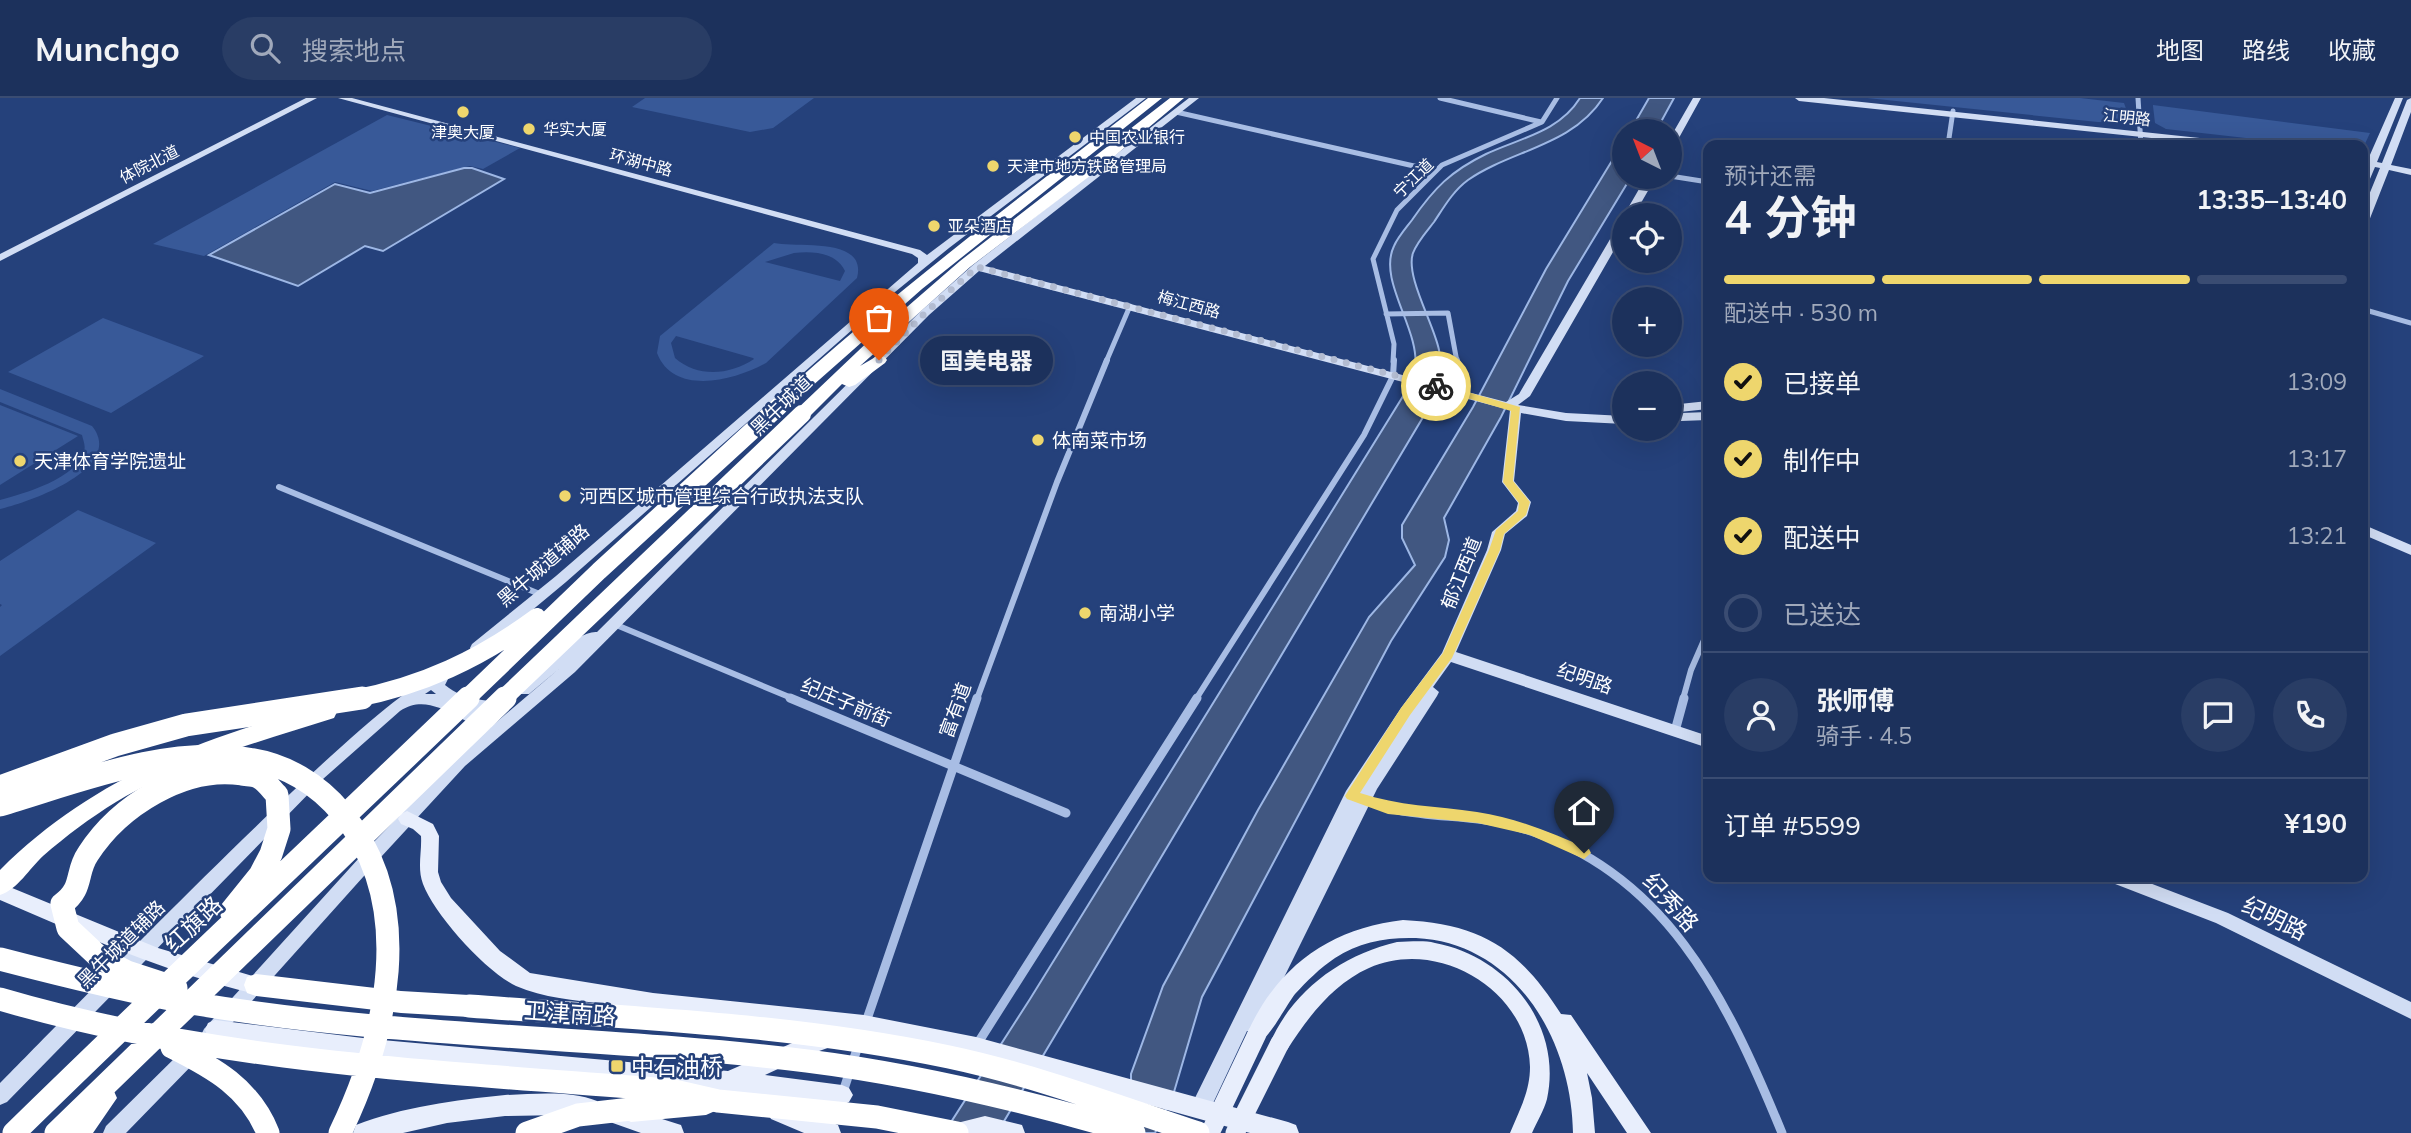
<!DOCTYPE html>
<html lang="zh">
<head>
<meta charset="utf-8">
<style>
	:root { --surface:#1c315c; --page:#293d65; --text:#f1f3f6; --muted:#a0a9bb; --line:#3a4c72; --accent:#eed66d }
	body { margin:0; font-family:Mulish,"Noto Sans SC",sans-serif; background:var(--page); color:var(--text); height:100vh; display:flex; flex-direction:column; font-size:26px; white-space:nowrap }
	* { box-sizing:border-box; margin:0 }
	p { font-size:23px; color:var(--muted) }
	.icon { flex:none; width:38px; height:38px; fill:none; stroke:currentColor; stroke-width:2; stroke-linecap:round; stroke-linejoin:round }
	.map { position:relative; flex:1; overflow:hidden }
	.panel { position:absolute; left:1703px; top:42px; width:665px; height:742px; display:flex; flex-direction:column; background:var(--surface); border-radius:14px; box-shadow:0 7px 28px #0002,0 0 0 2px var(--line) }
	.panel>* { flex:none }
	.needle { width:46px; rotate:318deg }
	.fabs { position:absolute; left:1612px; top:21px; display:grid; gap:14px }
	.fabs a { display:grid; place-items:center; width:70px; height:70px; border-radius:50%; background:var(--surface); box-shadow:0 7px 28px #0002,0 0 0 2px var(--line); font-size:35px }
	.pin { position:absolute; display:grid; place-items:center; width:60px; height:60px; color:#fff; margin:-72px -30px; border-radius:50% 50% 50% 0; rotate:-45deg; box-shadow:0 0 7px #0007 }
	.pin .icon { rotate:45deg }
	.courier { position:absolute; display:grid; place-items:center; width:70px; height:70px; margin:-35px; border:5px solid #eed66d; border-radius:50%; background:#fff; color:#222; box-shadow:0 2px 9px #0007 }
	.bubble { position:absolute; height:49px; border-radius:24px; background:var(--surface); box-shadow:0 7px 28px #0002,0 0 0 2px var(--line); font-size:23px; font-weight:700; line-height:49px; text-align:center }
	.head em { font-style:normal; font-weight:700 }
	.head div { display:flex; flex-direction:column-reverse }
	.head { display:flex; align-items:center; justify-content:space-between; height:119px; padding:0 21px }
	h1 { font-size:46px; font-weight:700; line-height:52px }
	.bar { display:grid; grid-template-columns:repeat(4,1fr); gap:10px 7px; align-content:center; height:84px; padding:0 21px }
	.bar i { height:9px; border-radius:5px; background:var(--line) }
	.bar .current { background:var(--accent) }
	.bar p { grid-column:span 4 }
	.line { display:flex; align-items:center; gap:18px; padding:0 21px; border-top:2px solid var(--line) }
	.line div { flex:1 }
	.round { display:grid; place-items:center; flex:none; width:74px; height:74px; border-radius:37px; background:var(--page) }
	ol { padding:0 21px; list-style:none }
	li { display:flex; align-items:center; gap:21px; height:77px }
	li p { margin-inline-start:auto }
	li .icon { padding:7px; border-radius:50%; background:var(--accent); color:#111; stroke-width:4 }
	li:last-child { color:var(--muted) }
	li i { width:38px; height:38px; border:4px solid var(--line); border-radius:50% }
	header { display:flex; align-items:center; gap:42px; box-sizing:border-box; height:98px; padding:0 35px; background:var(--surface); border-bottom:2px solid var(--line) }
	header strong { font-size:33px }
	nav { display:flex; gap:38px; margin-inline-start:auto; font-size:24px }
	.search { width:490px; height:63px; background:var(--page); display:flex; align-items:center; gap:18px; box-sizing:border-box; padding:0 24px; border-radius:38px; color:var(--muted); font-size:26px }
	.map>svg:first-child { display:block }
	.green { fill:#385998; fill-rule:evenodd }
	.water { fill:#415781; stroke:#9db7e5; stroke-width:2 }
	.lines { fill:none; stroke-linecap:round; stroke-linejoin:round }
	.street-far2 { stroke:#a8bde4; stroke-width:5 }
	.street-far1 { stroke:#a8bde4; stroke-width:6 }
	.street { stroke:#a8bde4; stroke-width:9 }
	.secondary { fill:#d1ddf4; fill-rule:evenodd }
	.primary { fill:#e8eefc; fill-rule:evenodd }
	.highway { fill:#fff; fill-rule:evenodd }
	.primary-bridge { stroke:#e8eefc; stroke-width:19 }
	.highway-bridge-far1 { stroke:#fff; stroke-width:18 }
	.highway-bridge { stroke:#fff; stroke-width:23 }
	.route { fill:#eed66d }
	.done { stroke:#b3bcd1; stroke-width:7; stroke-dasharray:0 12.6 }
	.poi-dot { fill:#eed66d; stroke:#25417b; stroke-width:2.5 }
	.labels { text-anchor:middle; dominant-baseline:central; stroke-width:5; stroke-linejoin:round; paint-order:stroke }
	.far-street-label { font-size:16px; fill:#fff; stroke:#25417b }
	.far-poi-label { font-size:16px; fill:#fff; stroke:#25417b; text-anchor:start }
	.street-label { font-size:19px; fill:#fff; stroke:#25417b }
	.poi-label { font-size:19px; fill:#fff; stroke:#25417b; text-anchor:start }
	.near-street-label { font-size:23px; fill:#fff; stroke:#25417b }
	.near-poi-label { font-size:23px; fill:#fff; stroke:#25417b; text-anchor:start }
</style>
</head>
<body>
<header>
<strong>Munchgo</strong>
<div class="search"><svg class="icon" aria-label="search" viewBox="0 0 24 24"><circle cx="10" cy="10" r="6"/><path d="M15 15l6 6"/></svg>搜索地点</div>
<nav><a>地图</a><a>路线</a><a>收藏</a></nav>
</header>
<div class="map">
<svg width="2411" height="1035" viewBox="0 0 2411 1035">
	<rect width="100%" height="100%" fill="#25417b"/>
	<path class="green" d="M645,0H814L773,30L750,34L632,9Z
		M1867,0H2080L2124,5L2130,22L2122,25L2098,24Z
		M2153,8V7L2370,35L2363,50L2362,47H2307L2166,31L2155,25Z
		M387,17L520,50L483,71L470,68L372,93L335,84L204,158L153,146Z
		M774,145C796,150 868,138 857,180L766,265C736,282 674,299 657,255L660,238ZM794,155C812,153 836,154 845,173L840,183L765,164ZM676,238L753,260L754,261C730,277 698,280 675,260L671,245Z
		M103,220L204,258L111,315L8,274Z
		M0,291L92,328C126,370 30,404 0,411V402C23,396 78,380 84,353C86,348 83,342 82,337L0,304Z
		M0,307L78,338L0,387Z
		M78,412L156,445L0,558V509L2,507L0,506V463Z"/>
	<path class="water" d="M1580,0H1603C1572,48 1511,52 1468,82C1453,93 1444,109 1434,124C1427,133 1417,144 1413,155C1405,178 1434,226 1439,252C1442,268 1439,283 1435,299L997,1035H944L1030,901L1405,295C1408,288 1413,279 1415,271C1421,232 1377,183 1394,148C1398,139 1406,130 1412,122C1434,90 1451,73 1486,56C1520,40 1559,34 1580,0Z
		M1649,0H1674L1656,33H1630Z
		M1624,43V79H1631L1568,183L1501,319L1444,420L1449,442L1445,459L1391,543L1202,899L1174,994L1155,1035H1111L1131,997V976L1163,888L1258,712L1369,519L1415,467L1402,440V427L1473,309L1546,171Z
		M464,70H472L504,81L383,153L365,148L298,188L209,157L335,86L370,95Z"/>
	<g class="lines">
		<path class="street-far2" d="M1440,0L1541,24
			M2138,0L2141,47
			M1176,14L1436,73
			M1948,47L1953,13
			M1670,78L1708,84
			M2362,211L2411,225
			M1386,216L1448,215L1457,264
			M1106,264L1130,208
			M1393,264L1394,246L1373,161L1397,112L1442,67L1542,24L1557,0"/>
		<path class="street-far1" d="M1447,291L1459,272L1457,262
			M279,389L542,497
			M614,526L794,601
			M977,601L1057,384L1107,262
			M1196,601L1364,337L1393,278L1394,262
			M1683,601L1691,572L1708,533"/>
		<path class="street" d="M790,600L1066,715
			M1675,633L1684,600
			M1363,701C1375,705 1386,710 1398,712C1437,720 1476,717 1514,728C1665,769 1727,901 1782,1035
			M866,924L977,600
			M976,948L1197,600
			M842,997L859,945"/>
		<path class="secondary" d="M306,0H317L0,163V156Z
			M338,0H352L920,152L927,157L1136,0H1146L949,150L895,194L566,484L482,554H472L470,550L472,546L556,478L918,165V160L912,156Z
			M1189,0H1199L985,168L1506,304L1519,296L1619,126L1624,123V135L1530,298L1518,307L1566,315L1624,318V326L1566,323L1521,315L1514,383L1531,404L1527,418L1505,436L1501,452L1456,554L1708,638V650L1451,564L1433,589L1439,594L1437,598L1377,691L1258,932L1252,934L1247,933L1207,1018L1200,1020L1193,1018L1191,1011L1193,1004L1346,693L1401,610L1442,555L1487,452L1492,434L1516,413L1518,405L1502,384L1510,312L979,173L929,217L575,574L465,668L381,759L216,943L210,946L204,943L201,937L204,931L369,749L455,660L491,629C465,633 434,590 400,613L323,681L7,1004L0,1007V985C49,936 397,574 434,581L438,573H448L450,577L445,587C467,604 478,599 501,606L503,610L501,614L482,615L492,620L495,624L493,627L560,570L529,596H519L517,592L519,588C535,574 577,532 597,534L921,213L973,167ZM431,592L436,596H425Z
			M1693,0H1701L1675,47L1670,50V40Z
			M1795,0H1824L2228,43L2233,40L2277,44L2282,47H2218L1799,3Z
			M2395,0H2403L2377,64L2382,65L2407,2L2411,0V14L2391,67L2411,71V77L2389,72L2367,128L2362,131V114L2380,70L2375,69L2367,88L2362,91V75Z
			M1646,79H1656L1634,117H1624Z
			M1708,303V311L1670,315V307Z
			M1708,314V322L1681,323L1675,319L1681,315Z
			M2362,426L2411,447V457L2362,436Z
			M2108,779H2134L2228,815L2411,904V921L2216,825L2110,784Z
			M193,945L199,948L202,954L199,960L126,1035H103L106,1028L187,948Z"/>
		<path class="primary" d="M407,713L433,726L439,738L438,774L441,784L451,800L500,853L530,875L653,895L864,917L976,939L1288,1024L1296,1027L1299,1035H1250L976,959L864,937L808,957L765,977L842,987L849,990L853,997L849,1004L842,1007L685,989L371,960L208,939L205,932L208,925L215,922L371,941L728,973L822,932C749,925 676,918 604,906C575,902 543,900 516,888C486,874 434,816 423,786C417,770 422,754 421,738L413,731L401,726L398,721L401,716Z
			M0,785L158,850L263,881L266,887L263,893L256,896C167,875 84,838 0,802Z
			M1403,822C1481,826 1519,850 1561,916L1571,917L1651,1035H1627L1587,975L1592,1000L1595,1035H1573C1572,943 1516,845 1416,840C1387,839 1359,844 1335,860C1320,870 1307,883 1295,896C1285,909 1270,940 1257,946L1250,943L1247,936C1276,869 1331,830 1403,822Z
			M1397,844C1409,844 1423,842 1435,845C1506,858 1563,926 1547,1001C1544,1012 1537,1024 1532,1035H1510C1519,1013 1530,994 1530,969C1528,892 1438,839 1369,870C1333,886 1308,919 1287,952L1280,955L1273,952L1270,945C1293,892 1342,857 1397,844Z
			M505,997C534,996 570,992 597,1003L601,1010L597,1017L590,1020L562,1017L505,1018L447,1025L403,1035H353L356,1027C402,1009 456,1002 505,997Z
			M778,1004L838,1027L841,1035H804L771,1021L767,1014L771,1007Z
			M618,1007L681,1027L684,1035H641L610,1024L607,1017L610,1010Z
			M985,1018L1022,1027L1025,1035H946L949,1027Z"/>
		<path class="highway" d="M1148,0H1162L922,191L785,312H773L771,308L773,304C892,196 1021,98 1148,0Z
			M1170,0H1184L1099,71L970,169L860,268L879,257L885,259L887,262L885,265L855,287L849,289L842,286L808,320H796L794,316L796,312L877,235L960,163Z
			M327,606L334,608L337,614L334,620C260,644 184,663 116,704C90,720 66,738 43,758C29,771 18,791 0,797V772C93,679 203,640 327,606Z
			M256,876L401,893L469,897L478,900L481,908L478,916L469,919L401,915L256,898L247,895L244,887L247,879Z
			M104,987L113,991L117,1000L93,1035H63C70,1018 87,994 104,987Z
			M706,991L715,995L719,1004L715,1013L706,1017L631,1024L622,1020L618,1011L622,1002L631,998Z"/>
		<path class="primary-bridge" d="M1210,1035L1257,936
			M1235,1035L1280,945"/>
		<path class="highway-bridge-far1" d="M353,601C422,588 480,561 537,519
			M466,601L599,473L779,308
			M503,601L802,316"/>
		<path class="highway-bridge" d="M0,689L115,647L186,627L362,600
			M0,707C78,684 165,648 248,661C285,666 318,686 342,715C418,807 387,937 340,1035
			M0,861C65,878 130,894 197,906C398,940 605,938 807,963C918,977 1027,1003 1134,1035
			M176,890L127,874L100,860L68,830L62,806C84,790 75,775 88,756C119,708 184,667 242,676C246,677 254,677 258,679C265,682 272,692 277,697L279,731L271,756L260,777L231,813
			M0,901C217,965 445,974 670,992L718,1003L877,1019L957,1035
			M469,908C629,920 792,926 949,959C1034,977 1116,1008 1198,1035
			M172,949C214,970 250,990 268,1035
			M14,1035C164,888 317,745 468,600
			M56,1035L505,600
			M527,1035L578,1017L631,1011"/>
	</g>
	<path class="route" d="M1436,285L1520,309L1513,383L1530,404L1526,417L1504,436L1500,452L1452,560L1410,617L1360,695C1398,708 1437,708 1477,714C1517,720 1552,735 1589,751L1591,755L1584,761L1530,737L1478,725L1388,716L1347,701L1345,698L1401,610L1443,555L1489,452L1496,432L1518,413L1519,405L1503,384L1511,313L1433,290V286Z"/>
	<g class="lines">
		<path class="done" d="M879,262L925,215L977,169L1436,288"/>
	</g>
	<g class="poi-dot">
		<circle cx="463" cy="14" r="7"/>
		<circle cx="529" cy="31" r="7"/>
		<circle cx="1075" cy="39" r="7"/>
		<circle cx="993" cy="68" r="7"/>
		<circle cx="934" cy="128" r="7"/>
		<circle cx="1038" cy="342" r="7"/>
		<circle cx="20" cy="363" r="7"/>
		<circle cx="565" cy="398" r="7"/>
		<circle cx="1085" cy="515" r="7"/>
		<rect x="610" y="961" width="14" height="14" rx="3.5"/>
	</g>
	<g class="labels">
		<g class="far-street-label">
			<text transform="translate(2127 19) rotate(6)">江明路</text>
			<text transform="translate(641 64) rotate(15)">环湖中路</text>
			<text transform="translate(149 66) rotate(-27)">体院北道</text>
			<text transform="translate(1413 80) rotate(-44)">宁江道</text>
			<text transform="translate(1189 206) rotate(15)">梅江西路</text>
		</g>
		<g class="far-poi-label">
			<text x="543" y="31">华实大厦</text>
			<text x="463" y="34" text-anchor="middle">津奥大厦</text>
			<text x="1089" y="39">中国农业银行</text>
			<text x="1007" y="68">天津市地方铁路管理局</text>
			<text x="948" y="128">亚朵酒店</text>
		</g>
		<g class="street-label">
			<text transform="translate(781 307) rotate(-44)">黑牛城道</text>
			<text transform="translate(543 467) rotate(-41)">黑牛城道辅路</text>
			<text transform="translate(1461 475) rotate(-68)">郁江西道</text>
			<text transform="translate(1585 580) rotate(19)">纪明路</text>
			<text transform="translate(846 604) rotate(23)">纪庄子前街</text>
			<text transform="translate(955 612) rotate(-70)">富有道</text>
			<text transform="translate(121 846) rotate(-45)">黑牛城道辅路</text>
		</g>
		<g class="poi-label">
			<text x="1052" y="342">体南菜市场</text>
			<text x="34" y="363">天津体育学院遗址</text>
			<text x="579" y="398">河西区城市管理综合行政执法支队</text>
			<text x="1099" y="515">南湖小学</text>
		</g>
		<g class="near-street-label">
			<text transform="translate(1671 804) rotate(48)">纪秀路</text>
			<text transform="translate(2275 820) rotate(26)">纪明路</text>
			<text transform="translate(193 826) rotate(-43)">红旗路</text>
			<text transform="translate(570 915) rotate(4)">卫津南路</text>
		</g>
		<g class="near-poi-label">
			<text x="631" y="968">中石油桥</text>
		</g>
	</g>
</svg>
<div class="fabs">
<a><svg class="needle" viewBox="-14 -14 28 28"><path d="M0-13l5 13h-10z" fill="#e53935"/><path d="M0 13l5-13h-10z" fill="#a0a9bb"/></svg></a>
<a><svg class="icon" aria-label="locate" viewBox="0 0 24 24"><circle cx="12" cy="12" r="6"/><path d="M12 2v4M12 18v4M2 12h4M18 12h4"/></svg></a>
<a>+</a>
<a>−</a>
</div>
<div class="pin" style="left:879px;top:262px;background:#ea580c"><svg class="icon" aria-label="bag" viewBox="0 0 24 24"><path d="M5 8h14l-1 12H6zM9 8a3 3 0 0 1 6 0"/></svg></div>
<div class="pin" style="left:1584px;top:755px;background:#1f2937"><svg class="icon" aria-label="home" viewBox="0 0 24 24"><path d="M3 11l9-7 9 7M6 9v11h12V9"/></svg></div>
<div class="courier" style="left:1436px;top:288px"><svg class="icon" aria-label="bike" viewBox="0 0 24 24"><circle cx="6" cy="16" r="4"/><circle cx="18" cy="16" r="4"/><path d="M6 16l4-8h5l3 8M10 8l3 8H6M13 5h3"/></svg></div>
<div class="bubble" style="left:920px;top:238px;width:133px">国美电器</div>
<section class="panel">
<div class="head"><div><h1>4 分钟</h1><p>预计还需</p></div><em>13:35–13:40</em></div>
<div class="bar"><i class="current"></i><i class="current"></i><i class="current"></i><i></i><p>配送中 · 530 m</p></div>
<ol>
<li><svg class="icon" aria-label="check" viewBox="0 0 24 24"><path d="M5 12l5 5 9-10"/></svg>已接单<p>13:09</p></li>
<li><svg class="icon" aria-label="check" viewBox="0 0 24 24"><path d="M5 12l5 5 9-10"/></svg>制作中<p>13:17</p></li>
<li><svg class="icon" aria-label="check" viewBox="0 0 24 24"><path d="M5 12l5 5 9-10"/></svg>配送中<p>13:21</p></li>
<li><i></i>已送达</li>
</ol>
<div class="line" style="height:126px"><a class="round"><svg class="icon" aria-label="person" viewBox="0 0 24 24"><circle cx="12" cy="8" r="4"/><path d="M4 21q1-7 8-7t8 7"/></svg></a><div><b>张师傅</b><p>骑手 · 4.5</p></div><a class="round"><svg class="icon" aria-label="chat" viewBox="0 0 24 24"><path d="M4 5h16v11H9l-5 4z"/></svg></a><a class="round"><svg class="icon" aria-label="phone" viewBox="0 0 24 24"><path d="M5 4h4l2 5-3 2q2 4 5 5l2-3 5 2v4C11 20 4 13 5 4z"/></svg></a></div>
<div class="line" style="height:91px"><div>订单 #5599</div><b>¥190</b></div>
</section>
</div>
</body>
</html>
